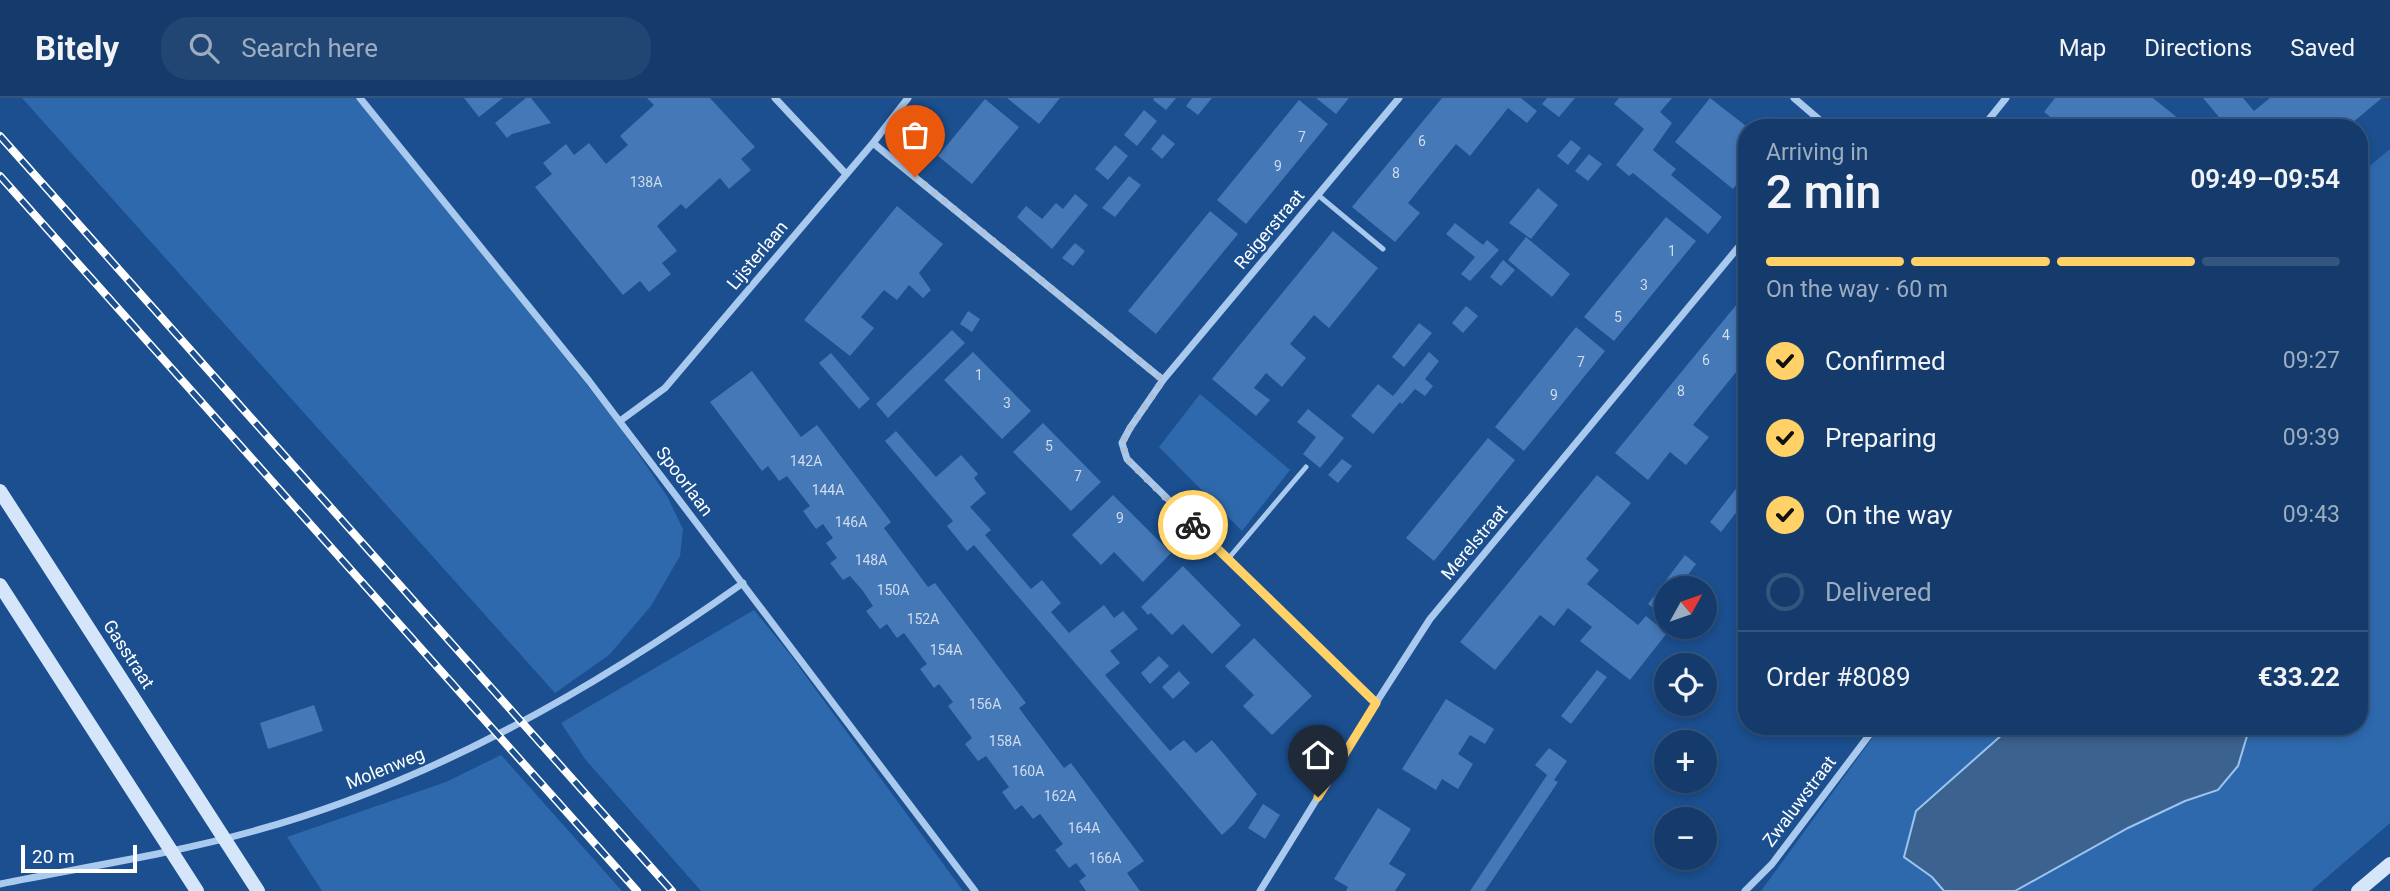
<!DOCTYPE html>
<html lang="en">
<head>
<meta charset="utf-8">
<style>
	:root { --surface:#143b6b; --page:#214673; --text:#f1f3f6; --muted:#9dadc1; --line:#33557e; --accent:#ffd166 }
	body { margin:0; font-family:Roboto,sans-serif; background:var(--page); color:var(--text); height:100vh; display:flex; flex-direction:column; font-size:26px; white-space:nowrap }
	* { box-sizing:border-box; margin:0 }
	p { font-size:23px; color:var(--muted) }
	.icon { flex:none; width:38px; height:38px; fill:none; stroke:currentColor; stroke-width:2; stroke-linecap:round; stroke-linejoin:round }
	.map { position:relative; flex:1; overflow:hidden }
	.side { position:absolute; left:1738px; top:21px; width:630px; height:616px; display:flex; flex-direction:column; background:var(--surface); border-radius:28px; box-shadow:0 4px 10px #0003,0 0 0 2px var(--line) }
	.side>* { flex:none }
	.needle { width:46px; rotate:50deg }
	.buttons { position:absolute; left:1654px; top:478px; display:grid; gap:14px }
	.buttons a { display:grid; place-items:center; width:63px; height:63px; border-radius:50%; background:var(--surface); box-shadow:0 4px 10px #0003,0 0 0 2px var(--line); font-size:35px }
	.scale { position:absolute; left:21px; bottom:18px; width:116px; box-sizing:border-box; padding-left:7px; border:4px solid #fff; border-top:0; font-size:19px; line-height:24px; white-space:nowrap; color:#fff; -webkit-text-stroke:5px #1b4f8f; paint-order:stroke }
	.pin { position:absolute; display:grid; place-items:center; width:60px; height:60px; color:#fff; margin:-72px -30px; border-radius:50% 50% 50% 0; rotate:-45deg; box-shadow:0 0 7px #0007 }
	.pin .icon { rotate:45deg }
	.courier { position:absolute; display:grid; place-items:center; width:70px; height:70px; margin:-35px; border:5px solid #ffd166; border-radius:50%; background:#fff; color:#222; box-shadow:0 2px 9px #0007 }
	.headline em { font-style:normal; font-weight:600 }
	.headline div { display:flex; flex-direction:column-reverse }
	.headline { display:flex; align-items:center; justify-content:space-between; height:119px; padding:0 28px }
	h1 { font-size:46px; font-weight:600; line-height:52px }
	.bar { display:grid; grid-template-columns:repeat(4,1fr); gap:10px 7px; align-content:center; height:84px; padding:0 28px }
	.bar i { height:9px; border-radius:5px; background:var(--line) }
	.bar .selected { background:var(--accent) }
	.bar p { grid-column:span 4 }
	.line { display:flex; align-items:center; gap:18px; padding:0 28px; border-top:2px solid var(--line) }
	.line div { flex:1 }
	ol { padding:0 28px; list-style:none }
	li { display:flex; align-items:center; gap:21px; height:77px }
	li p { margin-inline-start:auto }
	li .icon { padding:7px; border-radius:50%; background:var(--accent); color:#111; stroke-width:4 }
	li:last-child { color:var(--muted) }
	li i { width:38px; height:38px; border:4px solid var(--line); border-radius:50% }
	header { display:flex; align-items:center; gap:42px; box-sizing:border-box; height:98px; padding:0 35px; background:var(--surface); border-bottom:2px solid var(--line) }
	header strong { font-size:33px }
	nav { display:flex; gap:38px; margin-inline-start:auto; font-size:24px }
	.search { width:490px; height:63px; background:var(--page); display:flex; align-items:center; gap:18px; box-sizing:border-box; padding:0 24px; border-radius:28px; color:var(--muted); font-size:26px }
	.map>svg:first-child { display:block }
	.green { fill:#2e69ad }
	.water { fill:#3c6290; stroke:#9cc4f0; stroke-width:2 }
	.building { fill:#4478b7 }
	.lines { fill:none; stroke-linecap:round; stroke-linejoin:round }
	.lane { stroke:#a9c9ee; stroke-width:5 }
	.street { stroke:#a9c9ee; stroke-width:7 }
	.secondary { stroke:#d6e6fa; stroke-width:14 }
	.rail-casing { stroke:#fff; stroke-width:8 }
	.rail { stroke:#1b4f8f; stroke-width:5; stroke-dasharray:16; stroke-linecap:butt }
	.done { stroke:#afc1d8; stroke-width:7; stroke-dasharray:0 12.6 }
	.route { stroke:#ffd166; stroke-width:9 }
	.labels { text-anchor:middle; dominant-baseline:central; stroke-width:5; stroke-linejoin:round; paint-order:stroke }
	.number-label { font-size:14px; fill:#d0dded }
	.street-label { font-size:18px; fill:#fff; stroke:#1b4f8f }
</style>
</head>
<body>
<header>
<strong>Bitely</strong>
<div class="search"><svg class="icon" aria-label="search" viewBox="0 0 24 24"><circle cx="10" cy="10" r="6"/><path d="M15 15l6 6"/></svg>Search here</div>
<nav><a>Map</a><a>Directions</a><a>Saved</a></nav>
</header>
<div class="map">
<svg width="2390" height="793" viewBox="0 0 2390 793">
	<rect width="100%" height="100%" fill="#1b4f8f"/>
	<path class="green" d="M22,0H358L618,326L667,398L683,431L680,458L651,508L609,557L555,595Z
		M2390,51V725L2311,793H2015C2081,756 2145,715 2218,692L2250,628H2359V77Z
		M1200,296L1290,372L1242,433L1159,349Z
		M754,512L789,555L963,793H701L585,661L561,625Z
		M1881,628H2012L1916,713L1904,759L1932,779L1944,793H1761Z
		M501,657L622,793H322L287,739L446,684Z"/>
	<path class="water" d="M2012,628H2250L2238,668L2218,692L2185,703L2128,730L2015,793H1944L1932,779L1904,759L1916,713Z"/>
	<path class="building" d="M464,0H503L479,19Z
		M526,0H531L551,25L512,36L507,40L495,25Z
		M647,0H710L755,49L741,61L751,72L729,91L720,80L686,111L681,106L657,128L677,153L662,165L671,176L649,194L640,183L623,197L535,89L552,76L543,65L566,46L574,57L589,45L606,66L628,47L620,38L654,7Z
		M1007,0H1060L1039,26Z
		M1154,0H1176L1166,12L1153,2Z
		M1192,0H1212L1198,17L1186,8Z
		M1316,0H1349L1336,16Z
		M1442,0H1521L1537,13L1527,25L1508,10L1470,58L1456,46L1408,105L1420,115L1395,144L1352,109Z
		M1547,0H1575L1559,19L1542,6Z
		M1619,0H1672L1660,14L1672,25L1653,52L1676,71L1671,77L1722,119L1708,136L1633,75L1629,78L1616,67L1644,31L1614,6Z
		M1710,0L1746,28V74L1733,91L1675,44Z
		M2055,0H2153L2190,30H2064L2044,14Z
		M2203,0H2243L2254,13L2270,0H2382L2346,30H2228Z
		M985,1L1019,29L972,86L938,58Z
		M1299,2L1328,26L1246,126L1217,102Z
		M1144,12L1157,23L1137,48L1124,37Z
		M1163,36L1175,46L1162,61L1151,51Z
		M1571,42L1581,50L1568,67L1557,58Z
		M1115,47L1128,58L1108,82L1095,71Z
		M1589,56L1602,66L1588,83L1575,73Z
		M1129,78L1141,87L1115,119L1102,110Z
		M1538,90L1558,107L1531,141L1509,125Z
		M1075,96L1088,107L1052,151L1017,119L1026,108L1042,121L1056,105L1063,111Z
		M897,108L943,146L919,175L931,192L923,200L909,187L897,202L884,192L861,219L874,230L850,258L804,222Z
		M1210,113L1238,136L1156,236L1128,213Z
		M1666,119L1696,143L1614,243L1584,219Z
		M1455,125L1483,147L1487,142L1499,152L1470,183L1461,176L1475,159L1446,136Z
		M1333,133L1378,170L1329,230L1314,217L1290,246L1306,260L1282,289L1266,275L1254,290L1270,302L1256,318L1212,281Z
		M1526,139L1570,176L1552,199L1508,162Z
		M1075,145L1085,153L1073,168L1062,160Z
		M1503,162L1515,172L1501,188L1490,179Z
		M1746,195V262L1693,327L1709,339L1686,367L1670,354L1648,382L1615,355Z
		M1466,208L1478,218L1463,235L1452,225Z
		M968,213L980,221L972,234L960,226Z
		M1419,225L1432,235L1404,269L1392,259Z
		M1576,229L1605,253L1524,353L1495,329Z
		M952,232L965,245L888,320L876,306Z
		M973,254L1031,313L1002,341L944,282Z
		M1429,254L1439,263L1425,281L1433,288L1425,298L1415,291L1402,306L1400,304L1373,336L1351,318L1378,286L1393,298Z
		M831,255L870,301L859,311L819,265Z
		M752,273L801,339L817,327L891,424L884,430L928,489L935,485L1026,605L1019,610L1064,670L1071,665L1144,763L1127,775L1140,793H1086L1079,783L1086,778L1076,765L1069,770L1055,752L1063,746L1040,716L1033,721L1022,707L1015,712L1002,694L1009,689L986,658L978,663L965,646L972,640L948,608L953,604L939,586L934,590L920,571L927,566L904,535L897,540L887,526L880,531L866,513L873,508L863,493L850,478L843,482L830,465L837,460L826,445L833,440L823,426L816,431L803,413L810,408L787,378L779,383L768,368L762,373L710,304Z
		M1308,311L1344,340L1320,370L1303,356L1316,339L1297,324Z
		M1043,325L1101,384L1071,413L1013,354Z
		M896,333L936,379L961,357L978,376L974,380L986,395L970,409L991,432L985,437L1031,491L1042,482L1061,505L1051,514L1069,535L1104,507L1114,520L1123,513L1138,531L1110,553L1120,565L1105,577L1170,653L1184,642L1196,655L1212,642L1257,696L1234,726L1222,737L974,447L967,453L947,428L953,423L885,343Z
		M1488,340L1515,362L1434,463L1406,440Z
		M1342,361L1352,368L1338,385L1328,377Z
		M1597,377L1631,405L1586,461L1599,472L1587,486L1638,527L1646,518L1667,535L1630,582L1580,543L1592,529L1568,510L1554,528L1540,517L1495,572L1460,544Z
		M1746,378V402L1721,434L1710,424Z
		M1113,397L1171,455L1143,484L1114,454L1101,467L1072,437Z
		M1685,457L1696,466L1678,490H1666V506L1660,515L1648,506Z
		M1183,468L1241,527L1212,556L1183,526L1172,537L1151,515L1148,517L1141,509Z
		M1254,540L1312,598L1272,637L1243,608L1254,597L1225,568Z
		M1159,558L1169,568L1150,586L1141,575Z
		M1597,572L1607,579L1571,626L1561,618Z
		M1179,573L1190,585L1173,601L1162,589Z
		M1446,601L1494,631L1485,646L1470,637L1458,656L1473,666L1458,691L1442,681L1436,692L1402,671Z
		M314,607L323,633L268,651L260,625Z
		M1549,650L1567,663L1554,682L1558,684L1485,793H1470L1547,677L1535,667Z
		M1263,706L1280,717L1265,741L1248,730Z
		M1378,710L1411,731L1389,766L1406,776L1395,793H1346L1348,789L1334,781Z"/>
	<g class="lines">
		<path class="lane" d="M1318,97L1383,151
			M1228,461L1306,369"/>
		<path class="street" d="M360,0L589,283L975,793
			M775,0L846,76
			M1794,0L1829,30
			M1982,30L2006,0
			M873,45L1163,282L1130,330L1122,345L1127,361L1376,605
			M1163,282L1399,0
			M620,323L665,290L873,45L908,0
			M0,786C85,769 171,756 254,733C432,684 594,591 743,485
			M1260,793L1376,605L1430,521L1746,140
			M1745,793L1772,766L1876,628"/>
		<path class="secondary" d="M0,393L258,793
			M0,487L197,793
			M2358,793L2390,766"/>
		<defs>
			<path id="rail" d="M0,38L672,793
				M0,78L637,793"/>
		</defs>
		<use href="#rail" class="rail-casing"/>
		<use href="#rail" class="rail"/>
	</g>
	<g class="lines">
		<path class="done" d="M915,79L1163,282L1130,330L1122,345L1127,361L1193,427"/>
		<path class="route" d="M1193,427L1376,605L1318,699"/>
	</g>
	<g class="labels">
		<g class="number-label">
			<text x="1302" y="39">7</text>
			<text x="1422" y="43">6</text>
			<text x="1278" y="68">9</text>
			<text x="1396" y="75">8</text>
			<text x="646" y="84">138A</text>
			<text x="1672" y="153">1</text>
			<text x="1644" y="187">3</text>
			<text x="1618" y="219">5</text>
			<text x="1726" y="237">4</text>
			<text x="1706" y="262">6</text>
			<text x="1581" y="264">7</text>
			<text x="979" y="277">1</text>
			<text x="1681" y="293">8</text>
			<text x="1554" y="297">9</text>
			<text x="1007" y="305">3</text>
			<text x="1049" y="348">5</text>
			<text x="806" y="363">142A</text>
			<text x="1078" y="378">7</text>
			<text x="828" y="392">144A</text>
			<text x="1120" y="420">9</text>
			<text x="851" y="424">146A</text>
			<text x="871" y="462">148A</text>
			<text x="893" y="492">150A</text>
			<text x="923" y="521">152A</text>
			<text x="946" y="552">154A</text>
			<text x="985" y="606">156A</text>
			<text x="1005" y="643">158A</text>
			<text x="1028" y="673">160A</text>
			<text x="1060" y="698">162A</text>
			<text x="1084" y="730">164A</text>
			<text x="1105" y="760">166A</text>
		</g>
		<g class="street-label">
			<text transform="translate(1269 131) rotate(-50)">Reigerstraat</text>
			<text transform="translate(757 157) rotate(-50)">Lijsterlaan</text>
			<text transform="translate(685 383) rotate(53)">Spoorlaan</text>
			<text transform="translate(1474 444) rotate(-50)">Merelstraat</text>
			<text transform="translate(129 556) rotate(57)">Gasstraat</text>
			<text transform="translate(385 670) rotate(-22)">Molenweg</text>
			<text transform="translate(1799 703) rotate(-53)">Zwaluwstraat</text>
		</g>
	</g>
</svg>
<div class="buttons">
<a><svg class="needle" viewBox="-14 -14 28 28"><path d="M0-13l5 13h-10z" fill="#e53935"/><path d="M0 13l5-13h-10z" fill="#9dadc1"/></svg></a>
<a><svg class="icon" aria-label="locate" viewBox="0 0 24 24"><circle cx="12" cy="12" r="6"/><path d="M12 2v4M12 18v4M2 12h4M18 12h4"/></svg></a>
<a>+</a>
<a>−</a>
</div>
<div class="scale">20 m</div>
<div class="pin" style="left:915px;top:79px;background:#ea580c"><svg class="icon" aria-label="bag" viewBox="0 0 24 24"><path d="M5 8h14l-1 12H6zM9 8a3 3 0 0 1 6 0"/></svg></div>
<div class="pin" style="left:1318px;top:699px;background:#1f2937"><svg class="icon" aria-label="home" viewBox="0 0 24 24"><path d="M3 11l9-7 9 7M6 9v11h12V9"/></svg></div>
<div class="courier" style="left:1193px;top:427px"><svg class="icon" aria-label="bike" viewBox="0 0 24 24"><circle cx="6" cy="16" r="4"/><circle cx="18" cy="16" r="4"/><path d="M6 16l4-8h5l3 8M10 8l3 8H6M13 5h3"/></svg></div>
<section class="side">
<div class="headline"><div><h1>2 min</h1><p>Arriving in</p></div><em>09:49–09:54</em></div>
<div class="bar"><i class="selected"></i><i class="selected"></i><i class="selected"></i><i></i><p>On the way · 60 m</p></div>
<ol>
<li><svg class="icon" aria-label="check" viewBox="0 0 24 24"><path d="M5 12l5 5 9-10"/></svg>Confirmed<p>09:27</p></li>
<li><svg class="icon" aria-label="check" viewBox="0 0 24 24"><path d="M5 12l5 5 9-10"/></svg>Preparing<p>09:39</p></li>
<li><svg class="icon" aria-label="check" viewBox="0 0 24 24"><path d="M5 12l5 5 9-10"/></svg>On the way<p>09:43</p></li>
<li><i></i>Delivered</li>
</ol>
<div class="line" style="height:91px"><div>Order #8089</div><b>€33.22</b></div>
</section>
</div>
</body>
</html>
